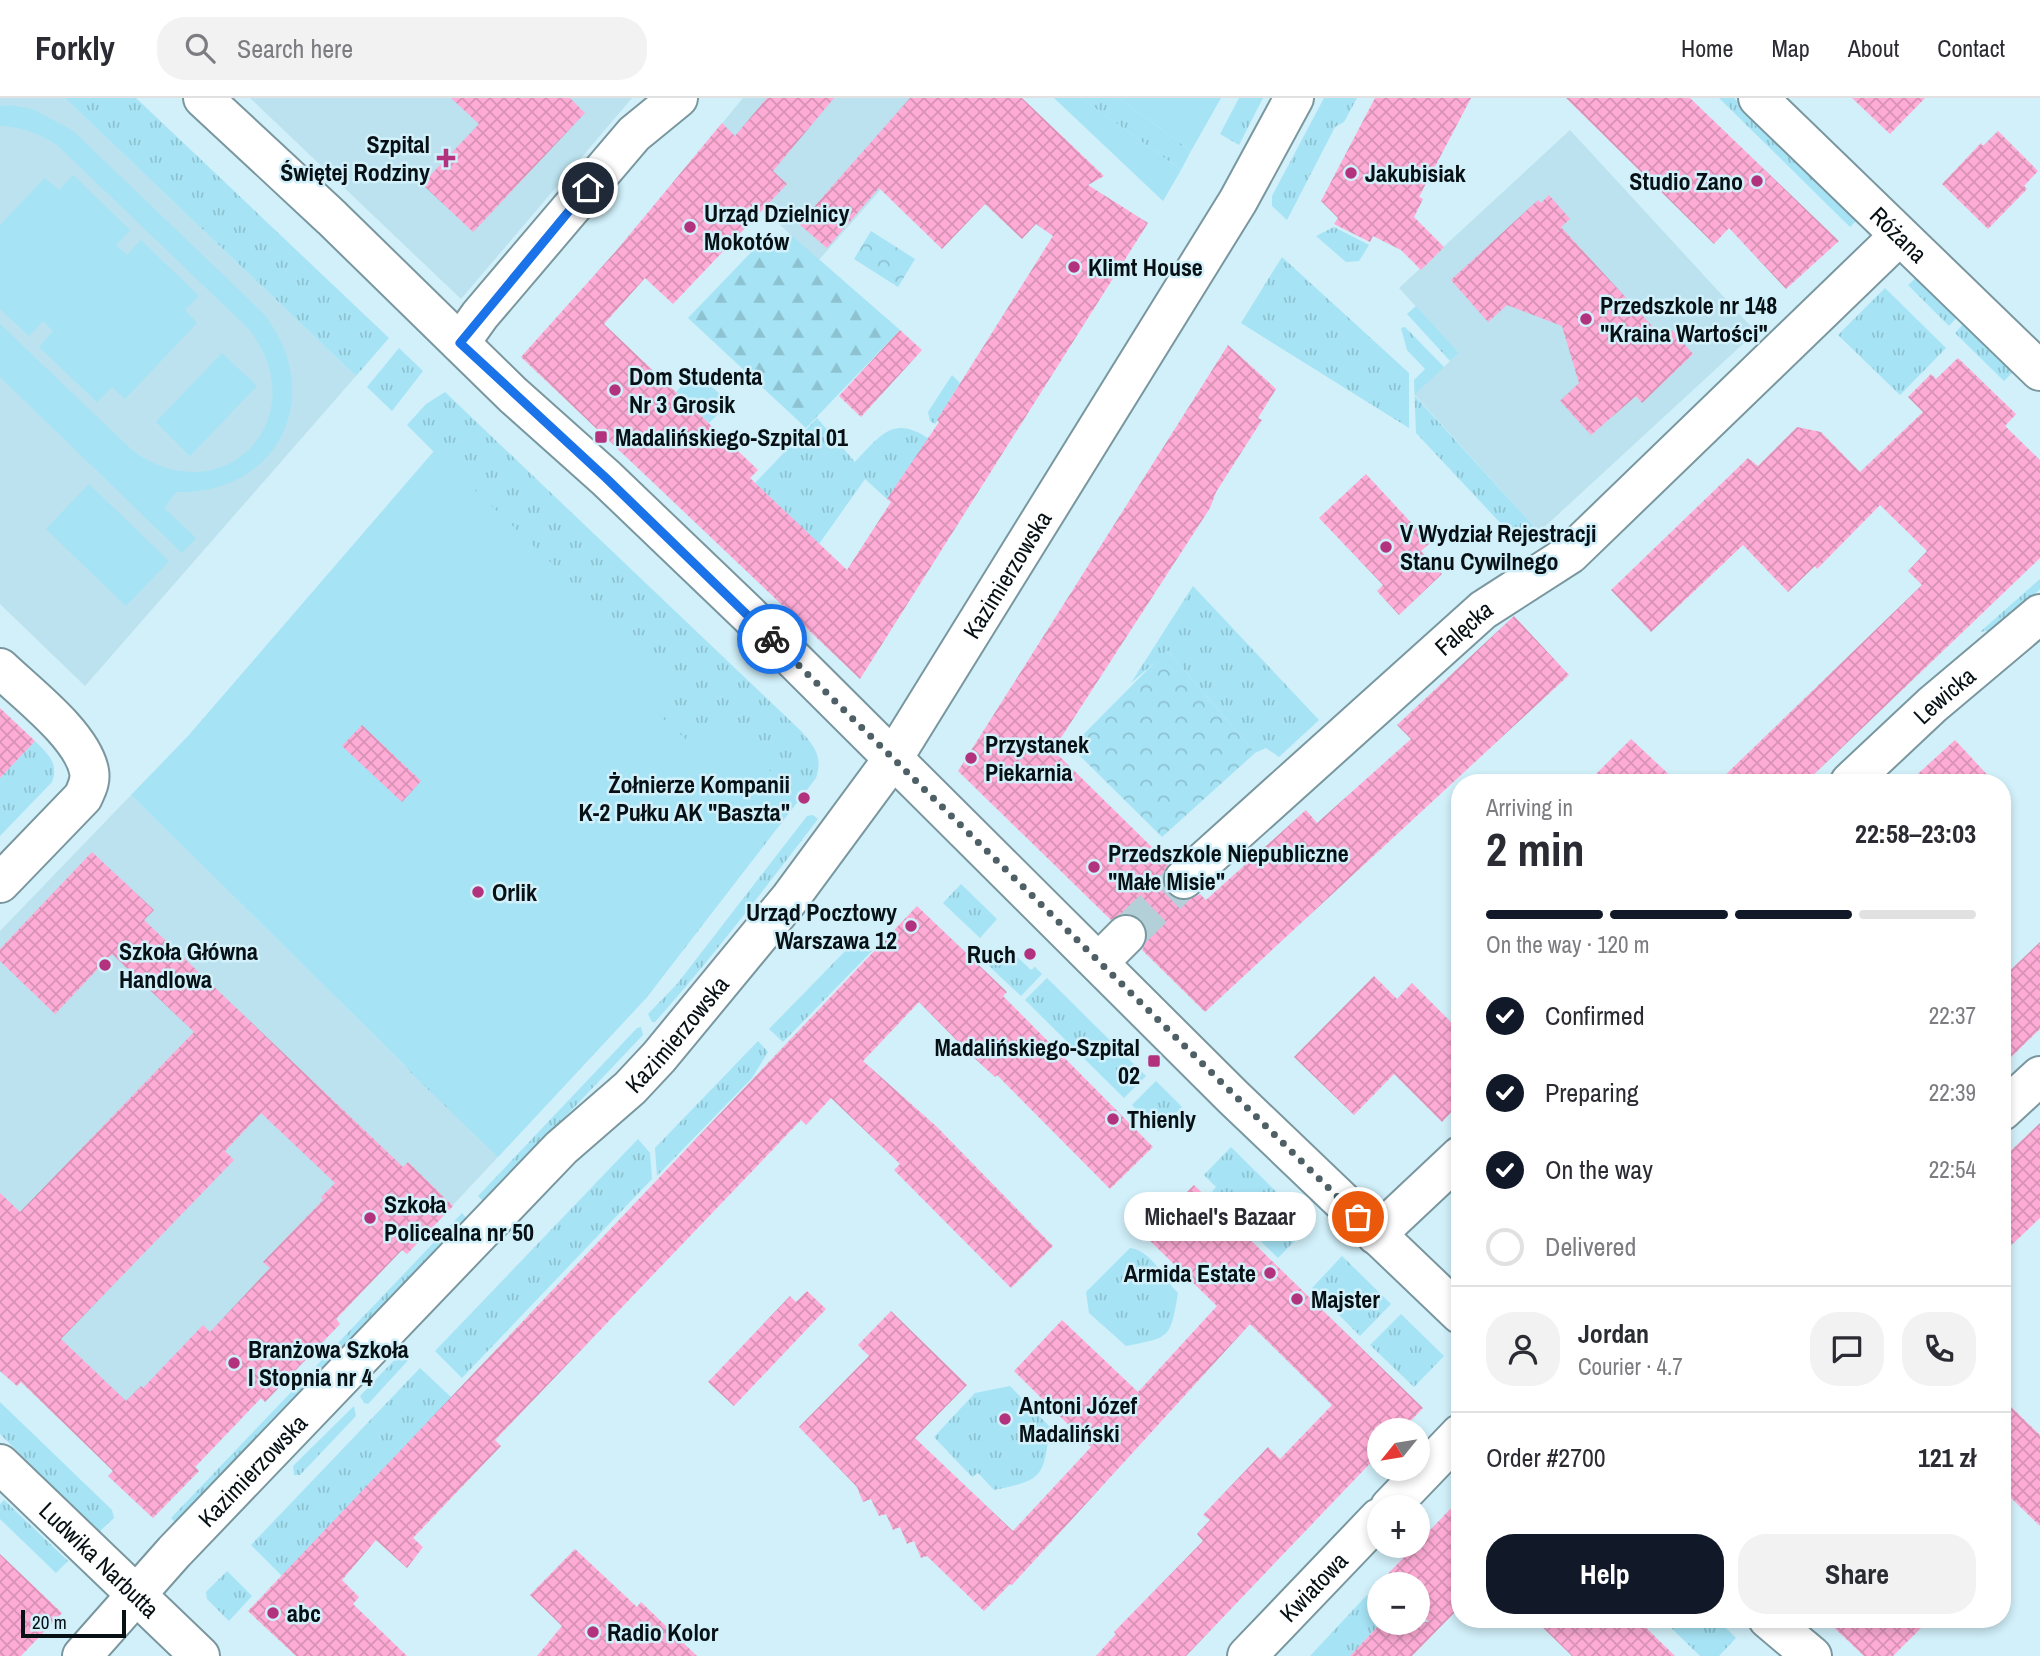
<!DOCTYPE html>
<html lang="en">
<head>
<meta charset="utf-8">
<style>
	:root { --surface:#fff; --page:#f2f2f3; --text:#2b2b33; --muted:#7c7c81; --line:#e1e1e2; --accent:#111827 }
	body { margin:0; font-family:"Archivo Narrow",sans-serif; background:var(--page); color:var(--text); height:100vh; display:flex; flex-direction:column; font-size:26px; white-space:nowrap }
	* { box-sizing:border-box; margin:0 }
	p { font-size:23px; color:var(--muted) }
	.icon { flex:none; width:38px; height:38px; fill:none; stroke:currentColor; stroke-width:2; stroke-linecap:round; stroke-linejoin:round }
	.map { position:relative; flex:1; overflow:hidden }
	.side { position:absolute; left:1451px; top:676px; width:560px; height:854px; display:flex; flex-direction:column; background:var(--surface); border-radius:28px; box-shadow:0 4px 10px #0003 }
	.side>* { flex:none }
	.needle { width:46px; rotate:240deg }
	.buttons { position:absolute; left:1367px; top:1320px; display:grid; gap:14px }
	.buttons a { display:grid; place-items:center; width:63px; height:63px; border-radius:50%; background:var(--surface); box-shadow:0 4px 10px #0003; font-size:35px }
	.scale { position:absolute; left:21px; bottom:18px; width:105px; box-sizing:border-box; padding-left:7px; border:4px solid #071115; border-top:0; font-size:19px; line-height:24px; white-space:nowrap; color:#071115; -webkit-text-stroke:5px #d1f0fa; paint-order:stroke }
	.pin { position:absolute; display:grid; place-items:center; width:60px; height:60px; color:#fff; margin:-30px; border:4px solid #fff; border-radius:50%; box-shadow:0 2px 7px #0007 }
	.courier { position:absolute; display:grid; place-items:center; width:70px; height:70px; margin:-35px; border:5px solid #1a73e8; border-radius:50%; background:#fff; color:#222; box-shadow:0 2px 9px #0007 }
	.bubble { position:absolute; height:49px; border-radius:24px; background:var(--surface); box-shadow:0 4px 10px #0003; font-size:23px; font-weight:700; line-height:49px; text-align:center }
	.headline em { font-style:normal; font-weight:700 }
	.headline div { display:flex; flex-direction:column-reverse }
	.headline { display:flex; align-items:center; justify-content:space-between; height:119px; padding:0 35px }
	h1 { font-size:46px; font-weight:700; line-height:52px }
	.bar { display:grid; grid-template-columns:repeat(4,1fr); gap:10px 7px; align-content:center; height:84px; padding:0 35px }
	.bar i { height:9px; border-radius:5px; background:var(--line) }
	.bar .selected { background:var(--accent) }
	.bar p { grid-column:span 4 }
	.line { display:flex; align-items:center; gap:18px; padding:0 35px; border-top:2px solid var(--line) }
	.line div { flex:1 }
	.round { display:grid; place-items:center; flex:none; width:74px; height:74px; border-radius:28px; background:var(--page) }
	ol { padding:0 35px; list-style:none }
	li { display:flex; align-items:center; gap:21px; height:77px }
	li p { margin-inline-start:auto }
	li .icon { padding:7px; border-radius:50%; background:var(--accent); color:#fff; stroke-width:4 }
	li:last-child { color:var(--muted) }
	li i { width:38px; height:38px; border:4px solid var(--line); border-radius:50% }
	.action { display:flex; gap:14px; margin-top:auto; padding:14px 35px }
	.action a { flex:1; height:80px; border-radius:28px; background:var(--accent); color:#fff; font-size:28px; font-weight:700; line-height:80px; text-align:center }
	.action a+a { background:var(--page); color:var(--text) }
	header { display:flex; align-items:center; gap:42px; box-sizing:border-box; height:98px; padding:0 35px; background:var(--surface); border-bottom:2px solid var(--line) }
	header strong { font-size:33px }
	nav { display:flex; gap:38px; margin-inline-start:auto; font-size:24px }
	.search { width:490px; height:63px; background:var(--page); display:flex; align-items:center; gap:18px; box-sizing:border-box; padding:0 24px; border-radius:28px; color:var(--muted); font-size:26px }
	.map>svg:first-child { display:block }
	.built { fill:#bbe2ee }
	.grass { fill:url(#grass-tufts) }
	.forest { fill:url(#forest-firs) }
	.park { fill:url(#park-crowns) }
	.garden { fill:#a6e3f5 }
	.building { fill:url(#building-cross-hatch); fill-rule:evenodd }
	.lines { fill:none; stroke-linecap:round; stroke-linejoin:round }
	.minor-tunnel { stroke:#b3cfd8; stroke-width:38; stroke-dasharray:38 19; stroke-linecap:butt }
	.minor-casing { stroke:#7a979f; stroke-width:42 }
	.minor { stroke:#fff; stroke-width:38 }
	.done { stroke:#4e5f65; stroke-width:7; stroke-dasharray:0 12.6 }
	.route { stroke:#1a73e8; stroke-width:9 }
	.poi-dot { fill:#b2327e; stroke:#d1f0fa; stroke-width:2.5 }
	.labels { text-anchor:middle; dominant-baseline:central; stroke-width:5; stroke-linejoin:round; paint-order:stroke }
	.poi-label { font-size:24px; font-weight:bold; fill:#071115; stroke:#d1f0fa; text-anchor:start }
	.street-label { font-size:24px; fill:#071115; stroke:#d1f0fa }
</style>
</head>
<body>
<header>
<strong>Forkly</strong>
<div class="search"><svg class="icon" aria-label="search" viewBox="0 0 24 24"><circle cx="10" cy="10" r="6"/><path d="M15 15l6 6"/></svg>Search here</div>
<nav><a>Home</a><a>Map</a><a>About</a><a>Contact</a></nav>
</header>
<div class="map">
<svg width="2040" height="1558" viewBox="0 0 2040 1558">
	<defs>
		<pattern id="grass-tufts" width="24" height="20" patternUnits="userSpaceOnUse" patternTransform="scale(1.75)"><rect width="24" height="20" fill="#a6e3f5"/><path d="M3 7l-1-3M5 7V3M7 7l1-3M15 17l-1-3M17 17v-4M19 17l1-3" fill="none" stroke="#8dc2d1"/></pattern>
		<pattern id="forest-firs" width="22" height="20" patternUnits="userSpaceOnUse" patternTransform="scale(1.75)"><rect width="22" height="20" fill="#a6e3f5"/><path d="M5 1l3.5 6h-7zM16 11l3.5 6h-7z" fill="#8dc2d1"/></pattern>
		<pattern id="park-crowns" width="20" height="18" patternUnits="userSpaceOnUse" patternTransform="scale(1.75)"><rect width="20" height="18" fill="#a6e3f5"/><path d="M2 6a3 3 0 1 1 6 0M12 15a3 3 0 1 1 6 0" fill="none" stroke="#8dc2d1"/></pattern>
		<pattern id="building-cross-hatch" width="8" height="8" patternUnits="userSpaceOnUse" patternTransform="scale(1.75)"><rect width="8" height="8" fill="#feabd5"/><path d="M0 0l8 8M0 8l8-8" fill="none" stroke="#d892b6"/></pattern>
	</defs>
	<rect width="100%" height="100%" fill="#d1f0fa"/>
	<path class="built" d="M0,0H65L356,278L85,588L0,506Z
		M250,0H632L461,201Z
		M743,0H961L818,163L701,51Z
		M1570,32L1756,234L1539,434L1414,296L1459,255L1399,190Z
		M131,697L498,1059L407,1156L402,1152L336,1220L340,1226L265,1304L261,1300L195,1369L199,1373L153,1420L108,1378L113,1372L21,1284L17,1288L0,1273V833Z"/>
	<path class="grass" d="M65,0H136L389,240L356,278Z
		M1081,0H1119L1191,53L1181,72Z
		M1239,0H1263L1239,47L1220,36Z
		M1324,0H1357L1344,24L1335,29L1287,122L1272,108V98Z
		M1719,0H1734L1858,121L1850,129Z
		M1334,129L1369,147L1359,163L1346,164L1316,138Z
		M1282,159L1409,275V330L1241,225Z
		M1920,176L1960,216L1949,228L1908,187Z
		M1885,190L1946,250L1900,297L1838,237Z
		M1416,208L1459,255L1450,263L1407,216Z
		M1966,223L2016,271L2004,283L1955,235Z
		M1405,229L1444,269L1414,297L1539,434C1525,446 1520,440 1506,431L1416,335L1414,282L1425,271L1407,252L1401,230Z
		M399,250L423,273L392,313L367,289Z
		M952,277L960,285L935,326L930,323L928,314Z
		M445,294L801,633C815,649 823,659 816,680L647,899L498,1059L411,975L190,636L434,354L407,327L426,306Z
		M817,320L855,364C884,333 895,316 935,345L911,366L887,401L865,381L819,446L755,385Z
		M2040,481V491L1997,531L1980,534Z
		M1193,488L1319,622L1279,659L1266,650L1255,655L1168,553L1131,585Z
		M35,643C48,656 59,665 52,684L0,738V680Z
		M813,717L818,721C765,790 713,859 655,924H652L648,916L677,886L807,718Z
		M961,786L997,821L980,840L943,805Z
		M854,844L864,845L872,853L783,944L769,931Z
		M1007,849L1031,872L1035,869L1042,876L1021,898L989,868Z
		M1047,880L1146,978L1124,1000L1025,902Z
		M641,929L643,937L484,1104L478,1098L637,930Z
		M758,943L768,954L752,980L657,1078L655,1050Z
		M1156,983L1182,1009L1158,1033L1132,1007Z
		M638,1041L650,1055L652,1081L462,1280L435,1253Z
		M1231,1049L1310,1127L1278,1160L1211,1095L1216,1089L1204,1077Z
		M462,1115L468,1122L178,1427L171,1420Z
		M1130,1150C1153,1153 1163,1181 1178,1195C1170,1241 1171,1239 1126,1248L1089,1215L1086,1194Z
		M1342,1158L1391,1206L1360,1238L1312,1190Z
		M1401,1216L1444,1258L1414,1289L1370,1247Z
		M400,1256L412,1258L368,1306L364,1305L360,1298Z
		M420,1270L452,1300L282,1478L251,1447Z
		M1010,1288L1050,1329C1043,1378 1045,1382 994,1392L978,1375L972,1379L934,1339L975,1295Z
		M0,1304L112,1412L114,1420L99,1434L0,1336Z
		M354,1308L356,1318L300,1377H294L293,1368Z
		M4,1402L68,1463L56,1475L0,1421V1406Z
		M227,1473L252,1498L229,1523L207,1501L206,1494Z
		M1367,1497L1379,1508V1524H1382L1350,1558H1310Z
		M1662,1521H1717L1736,1540L1719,1558H1700Z"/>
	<path class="forest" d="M790,136L900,232L806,330L688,220L761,144L772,154Z"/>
	<path class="park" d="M871,133L915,161L898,189L854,161Z
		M1167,552L1255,655L1162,739L1071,649Z"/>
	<path class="garden" d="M1054,0H1081L1181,72L1163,103Z
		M1119,0H1221L1191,53Z
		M10,7L32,11L72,32L263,215C327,295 280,397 176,394L164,410L196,440L182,455L0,279V226L133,353C223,418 318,320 249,231L57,47C38,35 23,29 0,28V8Z
		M73,77L130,132L116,147L127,157L141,142L199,198L185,212L197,225L125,301L112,289L97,304L39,249L53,233L43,223L29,238L0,211V127L45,80L59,92Z
		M222,255L257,288L190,358L156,324Z
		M695,274L722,298V312L709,325L676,294Z
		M434,353L673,581L648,607L691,646L715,620L798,700L647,899L498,1059L131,697L190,636Z
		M89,386L169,463L126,508L46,431Z"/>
	<path class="building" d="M451,0H570L585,15L473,134L422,86L479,26Z
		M767,0H834L773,73L787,86L673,206L645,180L604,226L758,372L750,380L847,472L891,404L887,401L939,324L937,322L1053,138L1036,126L1022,141L985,106L942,151L879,90L827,150L799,126L910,0H1022L1104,78L1088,87L1148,125L860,581L521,259L616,153L722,25L735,38Z
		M1375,0H1471L1419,99L1423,101L1414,119L1444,149L1421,172L1401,152L1373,138L1370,144L1334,126L1338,120L1321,103Z
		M1566,0H1690L1839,143L1786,191L1729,130L1714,146Z
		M1852,0H1925L1890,36Z
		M1998,33L2038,73L2024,88L2027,91L1988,131L1942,86L1981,45L1983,48Z
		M1549,97L1570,121L1561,129L1663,240L1672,232L1693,256L1642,305L1636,298L1591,337L1560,303L1579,285L1562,228L1507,207L1488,224L1451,182L1538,102L1541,105Z
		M900,232L922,252L861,319L839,298Z
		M1228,247L1276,291L1258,320L1262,322L1216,394L1210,410L1053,652L1169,766L1163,775V785L1168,796L1177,802H1188L1200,796L1206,802L1306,712L1317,725L1411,641L1397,627L1514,518L1569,577L1205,914L1142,852L1147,842V832L1141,821L1132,816H1121L1111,822L958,673Z
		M1958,260L2016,316L2005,328L2040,362V460L1806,684H1718L1922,487L1908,473L1927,453L1880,407L1817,471L1815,468L1788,494L1743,447L1651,534L1611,492L1748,360L1758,368L1797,329L1821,334L1860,374L1923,314L1908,299L1931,276L1936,281Z
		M1366,376L1430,445L1421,453L1442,476L1399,517L1377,493L1383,487L1319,420Z
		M0,610L35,643L0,680Z
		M362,627L421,683L402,704L342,648Z
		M1631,641L1677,684H1588Z
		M1955,642L1994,684H1909Z
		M92,754L154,812L144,822L403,1069L408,1064L453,1108L407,1156L402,1152L336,1221L340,1226L265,1304L261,1300L195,1369L199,1373L153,1420L108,1378L113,1373L21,1284L17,1288L0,1273V1095L20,1114L194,934L112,856L55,916L0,863V851ZM261,1015L335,1085L321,1099L323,1102L263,1164L270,1170L210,1234L203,1227L143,1290L141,1288L126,1303L61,1241L234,1062L225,1053Z
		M917,808L1007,894L1003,898L1153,1049L1110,1091L997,977L995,979L971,957L919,904L863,963L937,1029L1053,1148L1011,1190L894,1072L900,1066L831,1000L806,1027L801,1022L495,1342L501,1348L413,1440L423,1449L407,1470L376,1442L342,1482L359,1499L353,1506L407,1558H296L248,1513Z
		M2040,844V931L2002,968V880Z
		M1374,878L1397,901L1412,885L1460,933V1005L1442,1024L1394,976L1354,1017L1294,959Z
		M2040,1025V1120L2002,1156V1061Z
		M1194,1087L1423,1310L1402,1332H1379V1356L1186,1558H1096L1116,1536L1114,1534L1203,1443L1197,1436L1210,1422L1203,1417L1268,1349L1280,1361L1332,1307L1250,1226L1012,1487L1010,1486L984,1513L927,1458L921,1460L914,1443L907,1446L900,1429L893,1432L886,1416L879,1418L871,1401L863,1404L857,1389L799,1329L869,1258L858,1247L891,1213L967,1287L915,1340L1013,1433L1091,1349L1014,1273L1062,1222L1138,1294L1217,1208L1144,1137Z
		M807,1193L826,1211L734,1308L708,1284L790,1198L796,1204Z
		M2002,1300L2040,1337V1428L2002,1391Z
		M1460,1401V1509L1412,1558H1350L1382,1524H1429L1418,1513V1486H1388L1383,1481Z
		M575,1451L637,1509L641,1504L697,1558H537L562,1528L530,1497Z
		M0,1456L62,1515L21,1558H0Z
		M1534,1521H1637L1675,1558H1572Z
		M1825,1521H1930L1893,1558H1864Z"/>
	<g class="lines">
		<path class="minor-tunnel" d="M1126,837L1184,781"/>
		<defs>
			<g id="minor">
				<path d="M203,0L332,120L513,297L606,380L748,516L1233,999L1460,1216"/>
				<path id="s1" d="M1758,0L2040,273"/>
				<path d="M460,245L480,217L634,36L678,0"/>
				<path d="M0,570C26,595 82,637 89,673C91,683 87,690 83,699L0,785"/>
				<path id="s2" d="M1850,684L1932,607L2040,516"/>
				<path id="s3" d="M1184,781L1483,512L1570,456L1898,139"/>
				<path d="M1099,864L1126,837"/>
				<path d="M2002,1013L2040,978"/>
				<path d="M1376,1137L1460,1058"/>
				<path id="s4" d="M0,1366L200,1558"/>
				<path d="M1390,1409L1460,1336"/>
				<path d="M1768,1521L1812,1558"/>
				<path id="s5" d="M82,1558L174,1454L561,1050L630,990L659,959L791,799L892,662L1238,103L1294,0"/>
				<path id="s6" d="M1247,1558L1379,1420"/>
			</g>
		</defs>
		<use href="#minor" class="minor-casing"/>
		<use href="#minor" class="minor"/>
	</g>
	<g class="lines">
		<path class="done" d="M772,541L1358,1119"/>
		<path class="route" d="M588,90L460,245L606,380L772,541"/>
	</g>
	<g class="poi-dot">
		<path d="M442.5 49.5h7v7h7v7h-7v7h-7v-7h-7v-7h7z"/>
		<circle cx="1351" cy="75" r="7"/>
		<circle cx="1757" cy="83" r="7"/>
		<circle cx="690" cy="129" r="7"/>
		<circle cx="1074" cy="169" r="7"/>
		<circle cx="1586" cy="221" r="7"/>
		<circle cx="615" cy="292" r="7"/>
		<rect x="594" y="332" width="14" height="14" rx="3.5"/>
		<circle cx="1386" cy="449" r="7"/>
		<circle cx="971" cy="660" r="7"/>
		<circle cx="804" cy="700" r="7"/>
		<circle cx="1094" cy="769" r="7"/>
		<circle cx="478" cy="794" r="7"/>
		<circle cx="911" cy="828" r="7"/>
		<circle cx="1030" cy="856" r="7"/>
		<circle cx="105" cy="867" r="7"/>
		<rect x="1147" y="956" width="14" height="14" rx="3.5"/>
		<circle cx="1113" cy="1021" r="7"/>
		<circle cx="370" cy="1120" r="7"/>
		<circle cx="1270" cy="1175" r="7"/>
		<circle cx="1297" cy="1201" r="7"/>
		<circle cx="234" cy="1265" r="7"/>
		<circle cx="1005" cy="1321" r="7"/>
		<circle cx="273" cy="1515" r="7"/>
		<circle cx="593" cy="1534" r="7"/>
	</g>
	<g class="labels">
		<g class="poi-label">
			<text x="430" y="46" text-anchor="end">Szpital<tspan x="430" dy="28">Świętej Rodziny</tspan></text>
			<text x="1365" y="75">Jakubisiak</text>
			<text x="1743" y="83" text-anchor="end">Studio Zano</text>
			<text x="704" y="115">Urząd Dzielnicy<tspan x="704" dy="28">Mokotów</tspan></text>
			<text x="1088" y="169">Klimt House</text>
			<text x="1600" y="207">Przedszkole nr 148<tspan x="1600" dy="28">"Kraina Wartości"</tspan></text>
			<text x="629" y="278">Dom Studenta<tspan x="629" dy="28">Nr 3 Grosik</tspan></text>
			<text x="615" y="339">Madalińskiego-Szpital 01</text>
			<text x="1400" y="435">V Wydział Rejestracji<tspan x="1400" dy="28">Stanu Cywilnego</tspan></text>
			<text x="985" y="646">Przystanek<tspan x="985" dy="28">Piekarnia</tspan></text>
			<text x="790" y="686" text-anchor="end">Żołnierze Kompanii<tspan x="790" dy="28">K-2 Pułku AK "Baszta"</tspan></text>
			<text x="1108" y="755">Przedszkole Niepubliczne<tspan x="1108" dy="28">"Małe Misie"</tspan></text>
			<text x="492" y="794">Orlik</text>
			<text x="897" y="814" text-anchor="end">Urząd Pocztowy<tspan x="897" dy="28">Warszawa 12</tspan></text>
			<text x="119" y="853">Szkoła Główna<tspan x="119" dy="28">Handlowa</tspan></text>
			<text x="1016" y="856" text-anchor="end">Ruch</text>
			<text x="1140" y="949" text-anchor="end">Madalińskiego-Szpital<tspan x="1140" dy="28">02</tspan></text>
			<text x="1127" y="1021">Thienly</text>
			<text x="384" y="1106">Szkoła<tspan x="384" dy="28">Policealna nr 50</tspan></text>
			<text x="1256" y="1175" text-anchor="end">Armida Estate</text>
			<text x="1311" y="1201">Majster</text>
			<text x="248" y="1251">Branżowa Szkoła<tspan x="248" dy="28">I Stopnia nr 4</tspan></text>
			<text x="1019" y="1307">Antoni Józef<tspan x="1019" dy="28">Madaliński</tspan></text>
			<text x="287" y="1515">abc</text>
			<text x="607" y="1534">Radio Kolor</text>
		</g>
		<g class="street-label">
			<text stroke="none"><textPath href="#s1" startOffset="196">Różana</textPath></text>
			<text stroke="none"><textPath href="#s5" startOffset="1428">Kazimierzowska</textPath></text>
			<text stroke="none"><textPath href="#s3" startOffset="376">Falęcka</textPath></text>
			<text stroke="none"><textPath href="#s2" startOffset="128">Lewicka</textPath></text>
			<text stroke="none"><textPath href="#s5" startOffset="861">Kazimierzowska</textPath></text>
			<text stroke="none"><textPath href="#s5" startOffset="252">Kazimierzowska</textPath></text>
			<text stroke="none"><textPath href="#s4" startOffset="138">Ludwika Narbutta</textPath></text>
			<text stroke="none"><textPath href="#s6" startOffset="96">Kwiatowa</textPath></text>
		</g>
	</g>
</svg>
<div class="buttons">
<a><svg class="needle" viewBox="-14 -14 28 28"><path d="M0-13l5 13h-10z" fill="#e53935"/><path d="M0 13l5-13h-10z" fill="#7c7c81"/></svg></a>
<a>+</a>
<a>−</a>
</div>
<div class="scale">20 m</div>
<div class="pin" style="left:1358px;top:1119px;background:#ea580c"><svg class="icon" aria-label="bag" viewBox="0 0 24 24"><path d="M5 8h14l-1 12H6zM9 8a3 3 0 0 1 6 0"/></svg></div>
<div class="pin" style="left:588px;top:90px;background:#1f2937"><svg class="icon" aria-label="home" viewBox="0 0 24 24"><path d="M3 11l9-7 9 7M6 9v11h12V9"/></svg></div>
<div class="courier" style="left:772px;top:541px"><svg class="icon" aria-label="bike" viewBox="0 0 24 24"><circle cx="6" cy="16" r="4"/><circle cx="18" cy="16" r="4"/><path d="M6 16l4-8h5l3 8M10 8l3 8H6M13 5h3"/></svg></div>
<div class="bubble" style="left:1124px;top:1094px;width:192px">Michael's Bazaar</div>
<section class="side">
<div class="headline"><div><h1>2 min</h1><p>Arriving in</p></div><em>22:58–23:03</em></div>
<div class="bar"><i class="selected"></i><i class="selected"></i><i class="selected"></i><i></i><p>On the way · 120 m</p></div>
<ol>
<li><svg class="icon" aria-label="check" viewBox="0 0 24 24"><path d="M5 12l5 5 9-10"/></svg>Confirmed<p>22:37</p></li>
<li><svg class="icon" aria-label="check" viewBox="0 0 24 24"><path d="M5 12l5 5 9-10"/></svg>Preparing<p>22:39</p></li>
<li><svg class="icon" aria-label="check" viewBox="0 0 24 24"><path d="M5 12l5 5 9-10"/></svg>On the way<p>22:54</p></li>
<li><i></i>Delivered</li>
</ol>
<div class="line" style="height:126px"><a class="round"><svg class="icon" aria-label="person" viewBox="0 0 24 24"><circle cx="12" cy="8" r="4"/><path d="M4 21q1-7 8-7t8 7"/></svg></a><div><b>Jordan</b><p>Courier · 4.7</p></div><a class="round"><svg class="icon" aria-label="chat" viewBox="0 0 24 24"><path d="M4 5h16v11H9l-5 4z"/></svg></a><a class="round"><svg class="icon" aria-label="phone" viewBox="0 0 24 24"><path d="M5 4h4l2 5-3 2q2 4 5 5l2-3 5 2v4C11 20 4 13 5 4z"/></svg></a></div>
<div class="line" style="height:91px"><div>Order #2700</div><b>121 zł</b></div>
<div class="action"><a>Help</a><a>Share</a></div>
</section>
</div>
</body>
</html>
